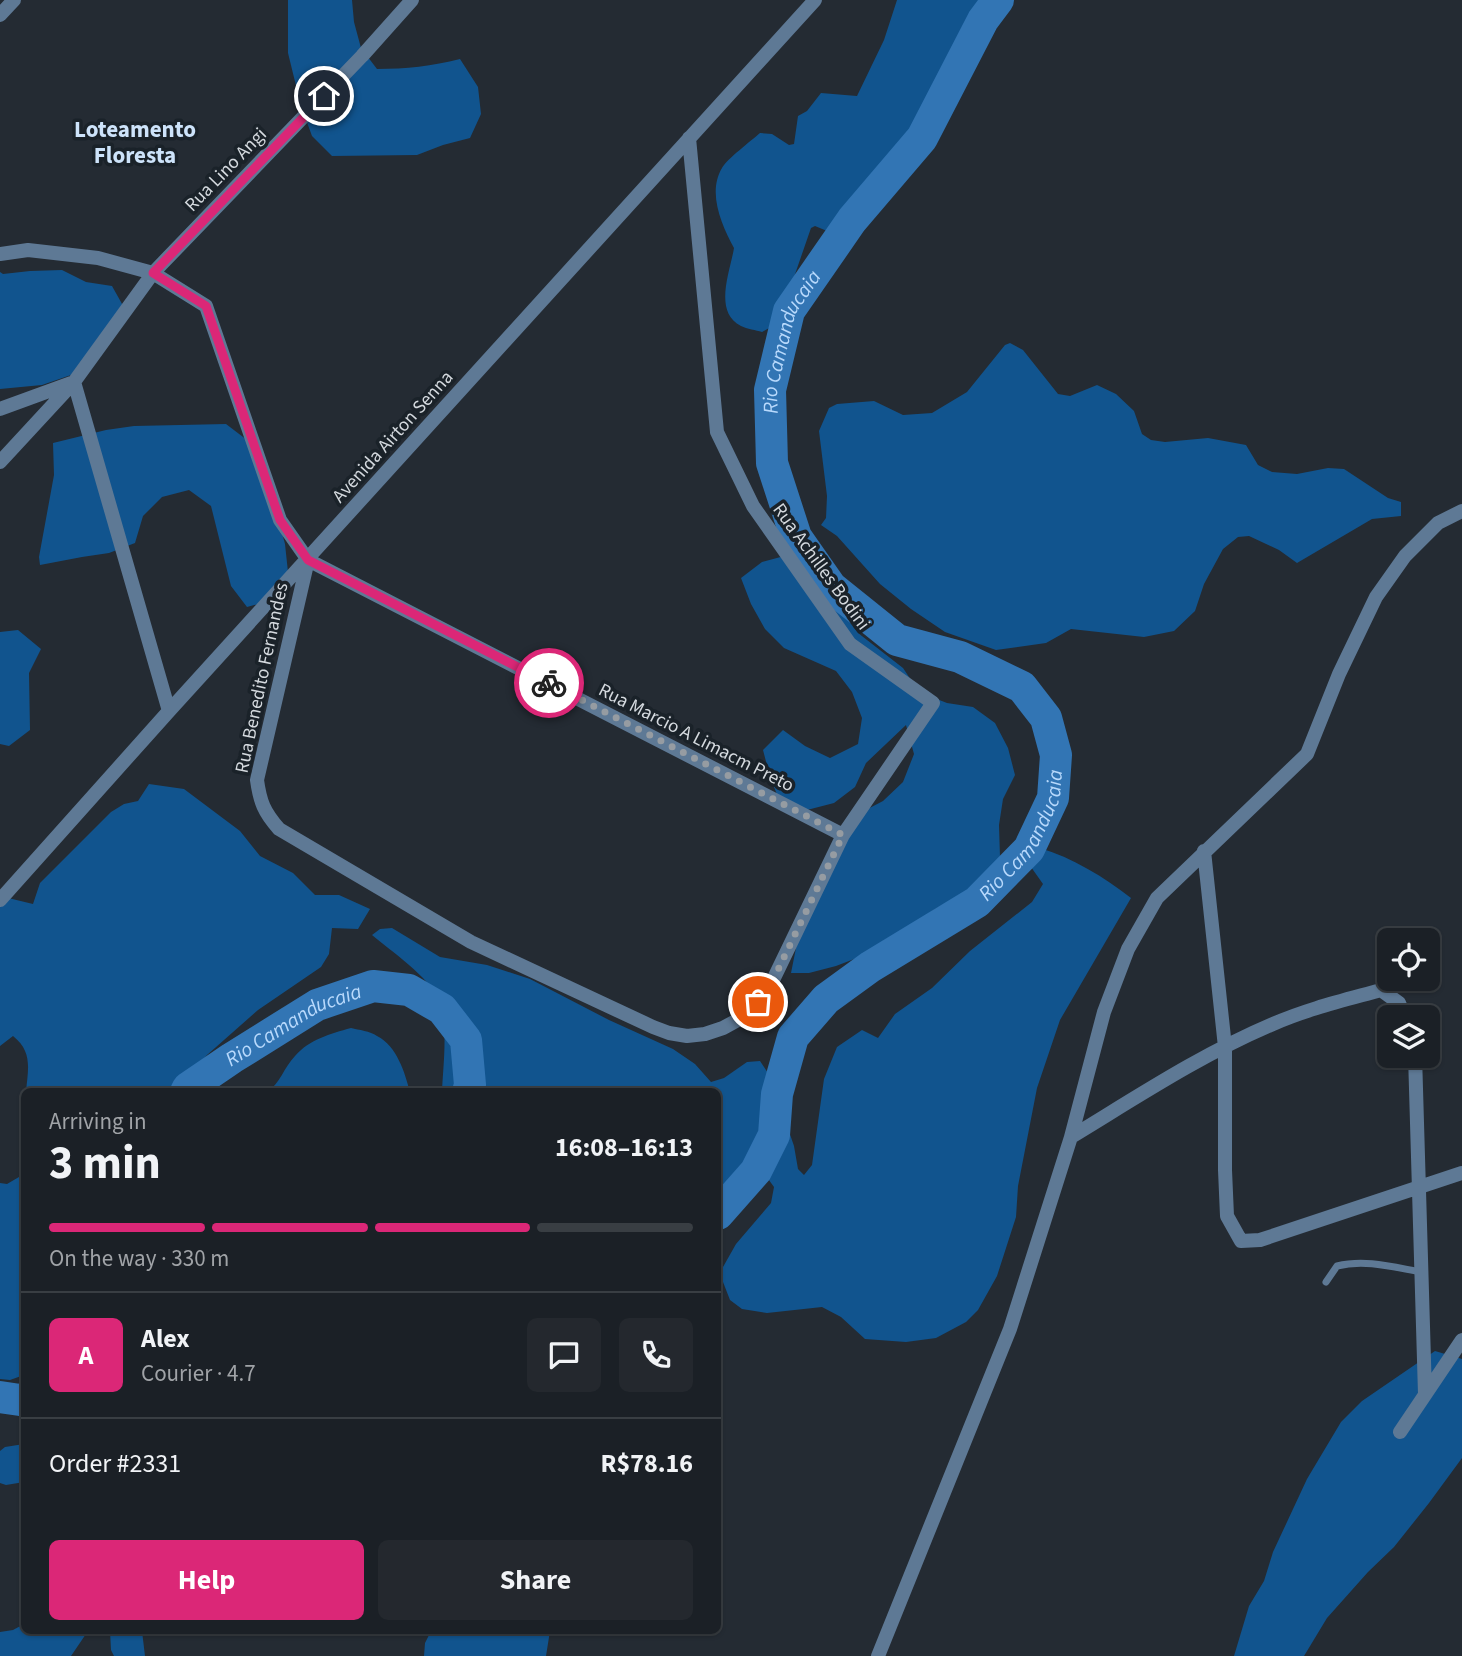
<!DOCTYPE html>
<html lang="en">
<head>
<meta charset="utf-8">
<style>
	:root { --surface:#1b2026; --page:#24282e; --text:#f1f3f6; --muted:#a0a3a7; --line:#393e43; --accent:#db2777 }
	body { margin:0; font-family:"Source Sans 3",sans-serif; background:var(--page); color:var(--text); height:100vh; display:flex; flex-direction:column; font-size:26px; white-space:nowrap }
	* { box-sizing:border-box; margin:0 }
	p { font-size:23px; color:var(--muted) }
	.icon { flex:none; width:38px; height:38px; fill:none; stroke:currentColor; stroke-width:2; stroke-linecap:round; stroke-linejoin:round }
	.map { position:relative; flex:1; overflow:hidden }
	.drawer { position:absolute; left:21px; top:1088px; width:700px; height:546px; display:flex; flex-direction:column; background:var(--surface); border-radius:10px; box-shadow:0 2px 5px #0004,0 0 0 2px var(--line) }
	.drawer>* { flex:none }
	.fabs { position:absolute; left:1377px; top:928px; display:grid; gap:14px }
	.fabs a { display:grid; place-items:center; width:63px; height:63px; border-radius:10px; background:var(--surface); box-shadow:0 2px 5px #0004,0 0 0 2px var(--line); font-size:35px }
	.pin { position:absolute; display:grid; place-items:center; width:60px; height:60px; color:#fff; margin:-30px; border:4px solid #fff; border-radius:50%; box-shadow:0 2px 7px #0007 }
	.courier { position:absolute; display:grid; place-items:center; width:70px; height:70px; margin:-35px; border:5px solid #db2777; border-radius:50%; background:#fff; color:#222; box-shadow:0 2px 9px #0007 }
	.summary em { font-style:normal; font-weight:700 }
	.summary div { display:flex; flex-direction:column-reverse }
	.summary { display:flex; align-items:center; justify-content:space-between; height:119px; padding:0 28px }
	h1 { font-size:46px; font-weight:700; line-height:52px }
	.bar { display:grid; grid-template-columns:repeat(4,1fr); gap:10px 7px; align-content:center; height:84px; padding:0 28px }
	.bar i { height:9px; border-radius:5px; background:var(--line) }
	.bar .selected { background:var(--accent) }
	.bar p { grid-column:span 4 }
	.line { display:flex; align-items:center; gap:18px; padding:0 28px; border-top:2px solid var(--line) }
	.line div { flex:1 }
	.round { display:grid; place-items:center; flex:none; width:74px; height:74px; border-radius:10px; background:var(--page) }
	.cta { display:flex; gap:14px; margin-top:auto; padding:14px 28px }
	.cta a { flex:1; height:80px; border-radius:10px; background:var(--accent); color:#fff; font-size:28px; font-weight:700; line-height:80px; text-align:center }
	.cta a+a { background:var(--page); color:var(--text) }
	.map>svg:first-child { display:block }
	.green { fill:#11548e }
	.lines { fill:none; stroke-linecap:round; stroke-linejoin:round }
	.river { stroke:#3275b4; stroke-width:32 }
	.service { stroke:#5e7995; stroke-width:7 }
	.minor { stroke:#5e7995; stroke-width:14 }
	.done { stroke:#969ca2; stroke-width:7; stroke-dasharray:0 12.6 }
	.route { stroke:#db2777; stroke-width:9 }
	.labels { text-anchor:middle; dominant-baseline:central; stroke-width:7; stroke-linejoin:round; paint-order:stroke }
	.street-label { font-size:19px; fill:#d4d9de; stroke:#1a2229 }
	.water-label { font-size:21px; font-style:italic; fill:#b8d9fc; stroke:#1a2229 }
	.quarter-label { font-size:23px; font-weight:bold; fill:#cde3fa; stroke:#1a2229 }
</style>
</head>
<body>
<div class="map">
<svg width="1462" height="1656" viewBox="0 0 1462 1656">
	<rect width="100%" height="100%" fill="#242b33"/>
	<path class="green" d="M288,0H352L354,22L361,48L377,69C406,69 432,66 460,59L478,87L481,114L470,138L443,145L417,155L332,156L312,136L301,106L288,53Z
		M897,0H1003L989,19L963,91L946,115L901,162L868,204L827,231L815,226L811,228L784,306L771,327L762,332C756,330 747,329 741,326C713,312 730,272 734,248C722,226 707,193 722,168C727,159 751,141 760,133L772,134L789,145L794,144L798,116L807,111L821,93L857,96L884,40Z
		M62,270L86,282L112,286L126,311L71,375L42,385L0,389V272L3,274L30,271Z
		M1010,343L1023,350L1058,394L1070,396L1097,385L1116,394L1134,411L1142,434L1151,440L1165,442L1208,438L1246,445L1258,465L1272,472L1297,474L1328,468L1344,469L1388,498L1401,502V516L1372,519L1297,563L1279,550L1249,536L1238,537L1223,549L1204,584L1195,611L1174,631L1144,637L1071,629L1046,643L996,650L945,632L911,609L880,584L837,536L821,525L826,518L827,496L819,431L829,408L837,404L874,401L903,415L932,413L967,392L1005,345Z
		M226,424L247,440L278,518L285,544L288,572L277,599L247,607L231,586L211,506L189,490L162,497L143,516L135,543L109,553L82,557L40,565L39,557L54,475L53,443L106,430L134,426Z
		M788,555L813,567L826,592L858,633L903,668L919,692L947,703L973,707L995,723L1008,748L1015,775L1003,799L999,825L1000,857L985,882L935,909L911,926L886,939L862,956L836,966L809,973H791L799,933L858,814L883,801L903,782L914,754L906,725L866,763L855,787L834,803L807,810L780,802L770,777L763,750L783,730L805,746L830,758L858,744L862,718L852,692L836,671L784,648L765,629L751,604L741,578L762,562Z
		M18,630L41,649L29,673L30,730L9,746L0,744V632Z
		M149,784L184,789L240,831L260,856L293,873L315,895H339L370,909L358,929L332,928L329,954L321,967L258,1010L207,1055L182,1083L176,1092H26C28,1069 33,1052 13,1036L0,1046V896L33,904L40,883L111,812L124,804L138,801Z
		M1040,848C1073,858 1104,877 1131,898L1060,1020L1037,1088L1018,1186L1016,1217L997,1276L978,1310L966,1322L936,1338L906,1342L865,1339L841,1317L822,1307L767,1313L742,1309L730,1300L723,1282V1267L736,1244L771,1203L774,1187L766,1176L740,1184L718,1201V1092H442C443,1064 449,1026 438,999C430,978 390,950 372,935L380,929L392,928L440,957L487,965L530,979L609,1020L673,1049L695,1064L711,1082L724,1078L747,1062L760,1061L770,1076L794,1146L798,1169L804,1175L812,1165L824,1079L837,1047L862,1030L878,1038L895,1014L932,988L970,951L1032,902L1043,884L1031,867L1034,851Z
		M351,1028C359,1030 370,1031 377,1036C397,1046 405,1073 410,1092H267C280,1084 284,1067 295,1056C310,1039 330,1034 351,1028Z
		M24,1163V1375L10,1380L0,1379V1183L7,1184L19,1177Z
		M1435,1351L1462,1359V1458L1429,1503L1394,1547L1368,1572L1327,1618L1304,1656H1234L1249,1606L1264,1581L1273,1552L1307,1479L1341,1422L1362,1401Z
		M24,1444V1482L6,1485L0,1483V1451L5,1447Z
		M24,1624V1631H88L71,1656H0V1632L13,1630Z
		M110,1631H142L145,1656H114L111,1650Z
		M431,1631H550L546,1656H424L425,1643Z"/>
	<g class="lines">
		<g class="river">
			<path id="s1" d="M186,1092L188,1088L232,1058L317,1005L373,986L409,990L442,1009L466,1040L470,1085L468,1092"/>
			<path id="s2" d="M718,1214L756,1171L774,1135L777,1094L793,1037L826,999L870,967L977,902L1029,849L1053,798L1056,755L1046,718L1022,687L960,657L897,640L831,587L796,537L772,463L770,390L789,311L852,220L922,138L983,20L998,0"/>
			<path d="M0,1397L20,1400L24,1399"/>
		</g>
		<path class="service" d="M1326,1282L1337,1266C1365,1259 1393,1267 1421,1272"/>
		<path class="minor" d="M0,15L14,0
			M0,254L28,250L98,258L153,273L206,306L280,520L308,560L843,835
			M74,382L169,711
			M0,409L71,383
			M0,462L74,382L153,273L362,56L412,0
			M308,560L257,780C260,802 264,812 279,829L471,942L653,1027L669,1033L687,1036L705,1034L723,1028L743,1017L758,1002L774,978L843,835L933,703L850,644L753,506L717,432L689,138
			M1204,851L1225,1047V1170L1227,1216L1241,1241L1260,1240L1462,1173
			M0,900L169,711L815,0
			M1415,1055L1425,1394
			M1071,1137C1137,1097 1202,1054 1273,1024C1307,1009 1345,1000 1381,990L1399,1003L1405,1017
			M1400,1432L1462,1340
			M878,1656L1010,1329L1071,1137L1104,1012L1128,949L1157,898L1307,754L1339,674L1376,597L1405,556L1438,523L1462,511"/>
	</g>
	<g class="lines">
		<path class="done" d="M549,683L843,835L774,978L758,1002"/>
		<path class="route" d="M324,96L153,273L206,306L280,520L308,560L549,683"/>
	</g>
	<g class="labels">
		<g class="street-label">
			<text transform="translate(226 170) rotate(-46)">Rua Lino Angi</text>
			<text transform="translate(393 437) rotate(-48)">Avenida Airton Senna</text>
			<text transform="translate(821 567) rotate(54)">Rua Achilles Bodini</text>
			<text transform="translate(262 678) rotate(-78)">Rua Benedito Fernandes</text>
			<text transform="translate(696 738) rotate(27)">Rua Marcio A Limacm Preto</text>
		</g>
		<g class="water-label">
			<text stroke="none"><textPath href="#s2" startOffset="1162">Rio Camanducaia</textPath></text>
			<text stroke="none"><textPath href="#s2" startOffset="511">Rio Camanducaia</textPath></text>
			<text stroke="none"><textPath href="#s1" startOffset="128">Rio Camanducaia</textPath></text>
		</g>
		<g class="quarter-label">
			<text x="135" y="129">Loteamento<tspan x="135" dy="26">Floresta</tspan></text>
		</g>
	</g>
</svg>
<div class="fabs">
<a><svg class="icon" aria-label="locate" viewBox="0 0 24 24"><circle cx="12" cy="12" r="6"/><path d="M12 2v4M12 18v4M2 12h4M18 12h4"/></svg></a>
<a><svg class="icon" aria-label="layers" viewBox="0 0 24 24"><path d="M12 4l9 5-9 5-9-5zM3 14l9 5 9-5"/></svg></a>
</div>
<div class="pin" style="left:758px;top:1002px;background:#ea580c"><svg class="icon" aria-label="bag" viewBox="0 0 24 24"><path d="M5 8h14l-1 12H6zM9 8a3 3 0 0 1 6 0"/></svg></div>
<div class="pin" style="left:324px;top:96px;background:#1f2937"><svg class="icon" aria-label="home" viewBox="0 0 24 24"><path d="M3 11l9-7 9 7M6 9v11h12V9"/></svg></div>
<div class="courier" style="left:549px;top:683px"><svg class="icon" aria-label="bike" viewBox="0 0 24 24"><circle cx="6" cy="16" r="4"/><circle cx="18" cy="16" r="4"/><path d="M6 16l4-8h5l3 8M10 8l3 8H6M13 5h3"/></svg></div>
<section class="drawer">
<div class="summary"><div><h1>3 min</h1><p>Arriving in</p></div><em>16:08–16:13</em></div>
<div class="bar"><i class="selected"></i><i class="selected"></i><i class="selected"></i><i></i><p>On the way · 330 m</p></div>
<div class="line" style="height:126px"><b class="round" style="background:var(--accent);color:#fff">A</b><div><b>Alex</b><p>Courier · 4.7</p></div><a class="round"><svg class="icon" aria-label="chat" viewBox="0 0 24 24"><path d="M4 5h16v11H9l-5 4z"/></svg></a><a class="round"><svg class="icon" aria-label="phone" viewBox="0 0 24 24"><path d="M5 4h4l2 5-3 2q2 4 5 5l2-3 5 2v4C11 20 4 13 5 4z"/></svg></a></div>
<div class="line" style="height:91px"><div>Order #2331</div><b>R$78.16</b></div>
<div class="cta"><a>Help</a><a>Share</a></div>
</section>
</div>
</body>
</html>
